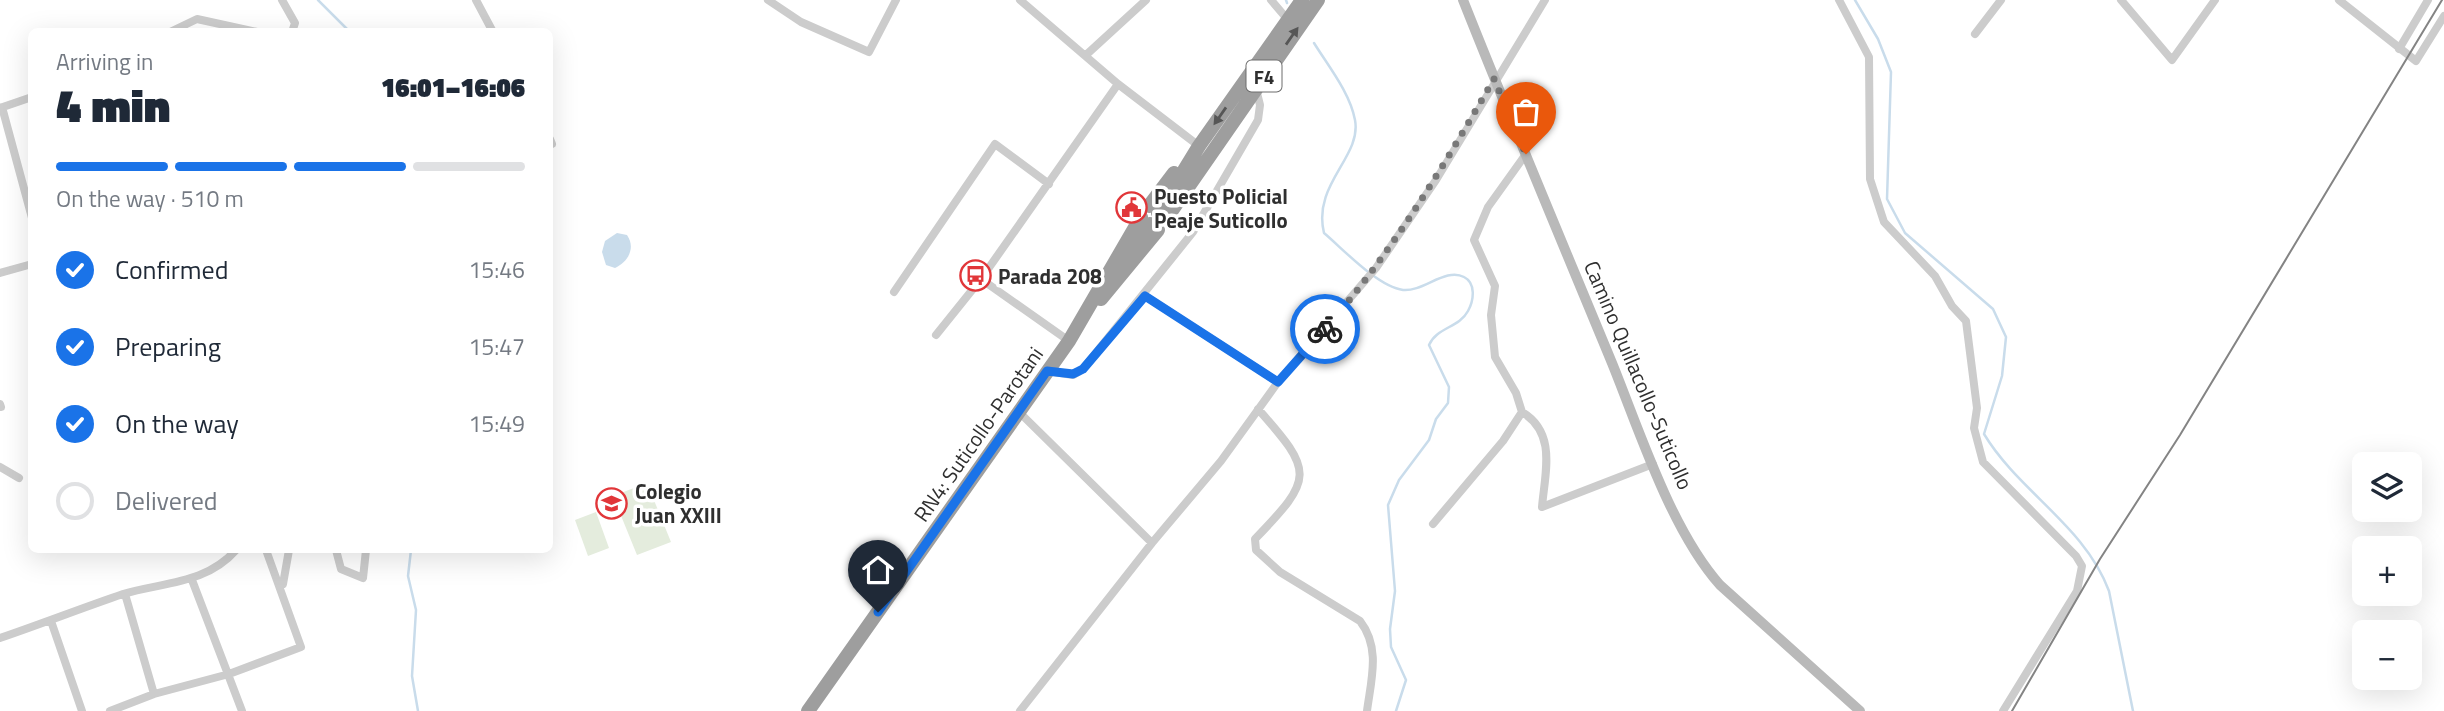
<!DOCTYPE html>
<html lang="en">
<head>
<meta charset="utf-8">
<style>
	:root { --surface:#fff; --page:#f6f6f7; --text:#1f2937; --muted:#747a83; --line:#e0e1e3; --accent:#1a73e8 }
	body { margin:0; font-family:"Titillium Web",sans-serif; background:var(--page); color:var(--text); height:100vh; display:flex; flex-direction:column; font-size:26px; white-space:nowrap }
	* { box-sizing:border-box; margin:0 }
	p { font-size:23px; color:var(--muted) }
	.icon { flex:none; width:38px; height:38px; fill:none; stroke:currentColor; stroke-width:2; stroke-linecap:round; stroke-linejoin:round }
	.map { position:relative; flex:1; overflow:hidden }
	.panel { position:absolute; left:28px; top:28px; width:525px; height:525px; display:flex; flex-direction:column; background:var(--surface); border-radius:10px; box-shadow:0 7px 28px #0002 }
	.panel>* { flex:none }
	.controls { position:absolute; left:2352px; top:452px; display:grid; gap:14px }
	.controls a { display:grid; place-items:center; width:70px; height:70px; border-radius:10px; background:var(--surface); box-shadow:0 7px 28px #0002; font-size:35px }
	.pin { position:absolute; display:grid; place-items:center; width:60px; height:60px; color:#fff; margin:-72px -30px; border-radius:50% 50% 50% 0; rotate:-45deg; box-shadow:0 0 7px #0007 }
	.pin .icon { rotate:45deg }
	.courier { position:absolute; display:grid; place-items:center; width:70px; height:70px; margin:-35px; border:5px solid #1a73e8; border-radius:50%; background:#fff; color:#222; box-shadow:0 2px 9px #0007 }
	.summary em { font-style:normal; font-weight:800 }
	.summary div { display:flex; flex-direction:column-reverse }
	.summary { display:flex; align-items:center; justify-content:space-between; height:119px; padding:0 28px }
	h1 { font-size:46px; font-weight:800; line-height:52px }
	.bar { display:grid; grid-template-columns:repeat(4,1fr); gap:10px 7px; align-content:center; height:84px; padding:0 28px }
	.bar i { height:9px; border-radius:5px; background:var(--line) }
	.bar .active { background:var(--accent) }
	.bar p { grid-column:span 4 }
	ol { padding:0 28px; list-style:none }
	li { display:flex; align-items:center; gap:21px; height:77px }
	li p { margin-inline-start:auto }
	li .icon { padding:7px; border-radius:50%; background:var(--accent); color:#fff; stroke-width:4 }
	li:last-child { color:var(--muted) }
	li i { width:38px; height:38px; border:4px solid var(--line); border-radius:50% }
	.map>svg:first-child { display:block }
	.green { fill:#e4ecdd }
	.water { fill:#c9dceb }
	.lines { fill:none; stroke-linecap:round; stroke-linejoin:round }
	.stream { stroke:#c9dceb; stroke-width:2.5 }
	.minor { stroke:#ccc; stroke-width:8 }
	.secondary { stroke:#b9b9b9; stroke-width:10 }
	.trunk { stroke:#9e9e9e; stroke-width:14 }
	.tram { stroke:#848484; stroke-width:2 }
	.oneway { fill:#565656 }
	.done { stroke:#787878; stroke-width:7; stroke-dasharray:0 12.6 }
	.route { stroke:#1a73e8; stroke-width:9 }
	.labels { text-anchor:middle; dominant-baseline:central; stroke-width:7; stroke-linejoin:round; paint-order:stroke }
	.shield { fill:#fff; stroke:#6d6d6d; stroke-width:2 }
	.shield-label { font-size:19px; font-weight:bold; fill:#2f2f2f }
	.poi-label { font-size:21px; font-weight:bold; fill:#2f2f2f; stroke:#fff; text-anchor:start }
	.street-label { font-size:21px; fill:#2f2f2f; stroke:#fff }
</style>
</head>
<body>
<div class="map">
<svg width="2444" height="711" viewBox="0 0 2444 711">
	<rect width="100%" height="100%" fill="#fff"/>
	<path class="green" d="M647,483L671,542L637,555L613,496Z
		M596,512L609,548L588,556L575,520Z"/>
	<path class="water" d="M617,233L627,235C636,248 628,262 615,268L606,265L602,252L605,241Z"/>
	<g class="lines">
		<path class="stream" d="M318,0L350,32
			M1286,0L1287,3
			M1855,0L1878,39L1891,72L1887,199L1905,233L1993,309L2006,337L2002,376L1984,434C2019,492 2085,526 2109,591L2133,711
			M1314,43C1329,67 1350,93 1355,120C1362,157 1312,184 1324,233C1343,249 1378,287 1403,290C1423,292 1446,267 1464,277C1476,283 1474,300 1468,311C1459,328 1437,327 1429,345L1449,387L1448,403L1436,419L1429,440L1399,480L1388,505L1395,591L1390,629L1391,647L1406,680L1396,711
			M411,550L408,576L416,610L412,676L418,711"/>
		<path class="minor" d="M282,0L295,23L292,32
			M476,0L493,32
			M768,0L801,22L869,52L896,0
			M1020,0L1118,84L1199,146
			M1271,0L1288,20
			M1839,0L1869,57L1870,179L1884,222L1935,276L1952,306L1966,321L1977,408L1974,428L1983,462L2076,556L2082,566L2077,591L2003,711
			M2121,0L2172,60L2215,0
			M2339,0L2416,61L2444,16
			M170,32L197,19L257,32
			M1975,34L2001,0
			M2399,49L2428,0
			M1086,55L1146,0
			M2,107L32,218
			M0,108L32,97
			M550,139L552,144
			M1526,154L1488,207L1474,240L1495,286L1491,315L1495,357L1516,393L1522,412C1557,433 1545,472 1542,507L1653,464
			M0,273L32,264
			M981,279L1069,341
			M894,292L995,144L1049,184
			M1145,296L1278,382
			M936,335L981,279L1118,84
			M1047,371L1073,375L1083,369L1193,232L1258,120L1260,105L1256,89
			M0,404L1,407
			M1258,409C1314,472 1314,478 1255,539L1256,550L1280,572L1360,621C1381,648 1371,680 1367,711
			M1020,413L1152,543
			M0,467L19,478
			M1433,524L1503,441L1522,412
			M336,550L341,569L363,578L366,550
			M192,580L242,711
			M283,584L289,550
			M125,594L154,694
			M51,621L82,711
			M0,638C41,624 82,608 123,594C164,582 206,584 236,550
			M110,711L154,694L229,674L301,647L266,550
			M1020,711L1152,543L1221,461L1278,382L1376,268L1436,180L1545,0"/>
		<path class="secondary" d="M1463,0C1511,121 1562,242 1612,363C1640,432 1671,530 1720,585L1860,711"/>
		<path class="trunk" d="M1149,206L1174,173
			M1158,213L1199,146L1302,0
			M1166,219L1318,0
			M1126,256L1150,224
			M1101,299L1158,230
			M808,711L1069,341L1141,217"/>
		<path class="tram" d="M2012,711L2100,559L2180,435L2442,0"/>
	</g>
	<defs><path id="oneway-solid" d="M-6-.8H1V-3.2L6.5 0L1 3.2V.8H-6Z" transform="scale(1.75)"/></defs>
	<g class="oneway">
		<use href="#oneway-solid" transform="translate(1292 36) rotate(-55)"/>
		<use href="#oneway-solid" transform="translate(1220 116) rotate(125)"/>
	</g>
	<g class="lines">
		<path class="done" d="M1325,329C1392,253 1443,167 1494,79L1526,154"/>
		<path class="route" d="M878,612L1047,371L1073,374L1083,369L1145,296L1278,382L1325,329"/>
	</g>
	<defs>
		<symbol id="civic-ring" viewBox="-11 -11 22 22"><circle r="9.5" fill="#fff" stroke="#e13639" stroke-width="1.5"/><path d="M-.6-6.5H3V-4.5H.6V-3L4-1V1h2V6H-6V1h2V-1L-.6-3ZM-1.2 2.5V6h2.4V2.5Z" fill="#e13639"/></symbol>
		<symbol id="bus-ring" viewBox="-11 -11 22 22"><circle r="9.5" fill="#fff" stroke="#e13639" stroke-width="1.5"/><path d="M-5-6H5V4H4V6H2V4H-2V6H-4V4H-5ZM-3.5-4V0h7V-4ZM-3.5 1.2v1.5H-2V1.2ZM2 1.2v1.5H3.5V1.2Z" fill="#e13639"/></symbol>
		<symbol id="school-ring" viewBox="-11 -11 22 22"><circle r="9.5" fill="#fff" stroke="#e13639" stroke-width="1.5"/><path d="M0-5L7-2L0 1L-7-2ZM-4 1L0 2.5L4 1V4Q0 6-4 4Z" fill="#e13639"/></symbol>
	</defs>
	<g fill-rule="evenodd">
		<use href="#civic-ring" x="1114" y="190" width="35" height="35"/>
		<use href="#bus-ring" x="958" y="258" width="35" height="35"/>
		<use href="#school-ring" x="594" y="486" width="35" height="35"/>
	</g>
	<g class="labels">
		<rect class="shield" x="1246.5" y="60.5" width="35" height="31" rx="5"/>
		<g class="shield-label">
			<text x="1264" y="76">F4</text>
		</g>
		<g class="poi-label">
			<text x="1154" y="196">Puesto Policial<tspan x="1154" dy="24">Peaje Suticollo</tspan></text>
			<text x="998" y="276">Parada 208</text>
			<text x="635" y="491">Colegio<tspan x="635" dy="24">Juan XXIII</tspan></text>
		</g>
		<g class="street-label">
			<text transform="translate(1639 375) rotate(67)">Camino Quillacollo-Suticollo</text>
			<text transform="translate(978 434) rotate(-55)">RN4: Suticollo-Parotani</text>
		</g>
	</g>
</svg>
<div class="controls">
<a><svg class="icon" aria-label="layers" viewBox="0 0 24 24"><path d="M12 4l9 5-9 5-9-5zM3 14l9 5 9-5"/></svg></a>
<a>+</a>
<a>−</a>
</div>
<div class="pin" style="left:1526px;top:154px;background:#ea580c"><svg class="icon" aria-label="bag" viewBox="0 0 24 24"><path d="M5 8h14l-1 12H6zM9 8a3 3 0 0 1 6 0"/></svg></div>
<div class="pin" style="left:878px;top:612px;background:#1f2937"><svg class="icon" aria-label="home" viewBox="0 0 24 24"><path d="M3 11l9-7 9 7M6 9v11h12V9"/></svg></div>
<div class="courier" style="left:1325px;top:329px"><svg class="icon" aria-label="bike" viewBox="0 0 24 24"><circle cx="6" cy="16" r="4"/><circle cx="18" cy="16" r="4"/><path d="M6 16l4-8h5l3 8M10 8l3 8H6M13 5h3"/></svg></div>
<section class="panel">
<div class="summary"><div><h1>4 min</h1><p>Arriving in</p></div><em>16:01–16:06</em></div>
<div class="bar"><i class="active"></i><i class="active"></i><i class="active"></i><i></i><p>On the way · 510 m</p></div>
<ol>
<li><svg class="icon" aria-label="check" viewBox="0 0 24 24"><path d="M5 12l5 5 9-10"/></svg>Confirmed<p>15:46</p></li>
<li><svg class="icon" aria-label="check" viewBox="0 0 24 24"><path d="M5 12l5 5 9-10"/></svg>Preparing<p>15:47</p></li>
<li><svg class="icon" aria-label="check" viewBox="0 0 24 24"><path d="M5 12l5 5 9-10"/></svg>On the way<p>15:49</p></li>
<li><i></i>Delivered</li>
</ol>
</section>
</div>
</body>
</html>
